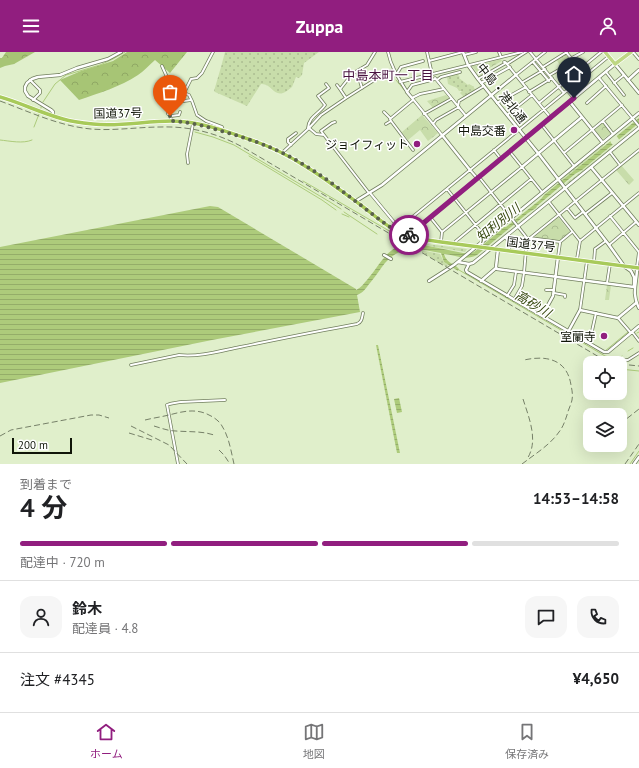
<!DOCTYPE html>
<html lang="ja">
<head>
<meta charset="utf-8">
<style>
	:root { --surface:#fff; --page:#f6f6f6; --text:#202124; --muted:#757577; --line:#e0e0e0; --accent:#911e7f }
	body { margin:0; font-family:"PT Sans","Noto Sans JP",sans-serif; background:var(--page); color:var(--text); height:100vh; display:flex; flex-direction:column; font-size:15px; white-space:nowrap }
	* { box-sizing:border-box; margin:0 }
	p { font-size:13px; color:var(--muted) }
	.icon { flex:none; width:22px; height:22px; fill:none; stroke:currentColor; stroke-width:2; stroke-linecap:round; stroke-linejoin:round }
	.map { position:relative; height:412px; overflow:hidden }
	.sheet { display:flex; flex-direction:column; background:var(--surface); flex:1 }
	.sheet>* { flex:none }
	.fabs { position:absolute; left:583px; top:304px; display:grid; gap:8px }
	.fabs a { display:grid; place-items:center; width:44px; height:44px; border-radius:8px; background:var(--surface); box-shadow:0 4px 16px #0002; font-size:20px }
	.scale { position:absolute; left:12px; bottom:10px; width:60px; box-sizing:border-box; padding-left:4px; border:2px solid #101508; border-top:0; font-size:11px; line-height:14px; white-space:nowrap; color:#101508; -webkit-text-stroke:3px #fff; paint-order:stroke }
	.pin { position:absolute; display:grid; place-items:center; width:34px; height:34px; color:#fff; margin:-41px -17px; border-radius:50% 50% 50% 0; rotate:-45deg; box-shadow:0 0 4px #0007 }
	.pin .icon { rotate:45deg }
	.courier { position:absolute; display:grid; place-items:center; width:40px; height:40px; margin:-20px; border:3px solid #911e7f; border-radius:50%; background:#fff; color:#222; box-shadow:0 1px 5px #0007 }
	.headline em { font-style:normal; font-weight:700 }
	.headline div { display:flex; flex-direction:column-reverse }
	.headline { display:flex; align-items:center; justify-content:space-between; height:68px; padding:0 20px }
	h1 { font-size:26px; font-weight:700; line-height:30px }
	.bar { display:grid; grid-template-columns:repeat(4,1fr); gap:6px 4px; align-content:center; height:48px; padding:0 20px }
	.bar i { height:5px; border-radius:3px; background:var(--line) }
	.bar .active { background:var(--accent) }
	.bar p { grid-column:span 4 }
	.line { display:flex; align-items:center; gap:10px; padding:0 20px; border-top:1px solid var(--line) }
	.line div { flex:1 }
	.round { display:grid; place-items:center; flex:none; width:42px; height:42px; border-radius:12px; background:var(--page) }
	header { display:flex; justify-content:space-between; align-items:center; height:52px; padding:0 20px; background:var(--accent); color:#fff; font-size:18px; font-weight:700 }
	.tabs { display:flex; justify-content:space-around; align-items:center; height:56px; border-top:1px solid var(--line); background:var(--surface); font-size:11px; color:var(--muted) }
	.tabs a { display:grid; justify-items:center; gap:2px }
	.tabs .active { color:var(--accent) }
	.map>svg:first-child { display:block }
	.grass { fill:url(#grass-dots) }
	.forest { fill:url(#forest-crowns) }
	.park { fill:url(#park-crowns) }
	.water { fill:url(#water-rules) }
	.pier { fill:#e0efcb }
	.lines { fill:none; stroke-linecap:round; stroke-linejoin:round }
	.stream { stroke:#adcb7b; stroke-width:1 }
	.minor-casing { stroke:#717e5e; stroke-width:3.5 }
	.tertiary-casing { stroke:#717e5e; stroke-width:4 }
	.secondary-casing { stroke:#717e5e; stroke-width:4 }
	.primary-casing { stroke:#fff; stroke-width:5 }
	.trunk-casing { stroke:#fff; stroke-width:5 }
	.minor { stroke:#fff; stroke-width:2 }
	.tertiary { stroke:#fff; stroke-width:2.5 }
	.secondary { stroke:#fff; stroke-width:2.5 }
	.primary { stroke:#bed783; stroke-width:3.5 }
	.trunk { stroke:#a8ca5a; stroke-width:3.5 }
	.rail { stroke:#768068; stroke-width:1; stroke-dasharray:6 3; stroke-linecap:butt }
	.done { stroke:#59614c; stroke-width:4; stroke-dasharray:0 7.2 }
	.route { stroke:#911e7f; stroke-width:5 }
	.poi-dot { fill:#911e7f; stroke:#fff; stroke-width:1.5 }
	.labels { text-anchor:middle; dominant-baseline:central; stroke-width:3; stroke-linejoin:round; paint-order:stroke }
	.street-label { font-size:12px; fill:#101508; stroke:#fff }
	.poi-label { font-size:12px; fill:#101508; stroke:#fff; text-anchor:end }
	.neighbourhood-label { font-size:13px; fill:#48123f; stroke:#fff }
	.water-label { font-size:13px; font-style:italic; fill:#36480e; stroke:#fff }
</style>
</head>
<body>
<header><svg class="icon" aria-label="menu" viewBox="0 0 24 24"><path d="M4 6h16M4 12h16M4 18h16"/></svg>Zuppa<svg class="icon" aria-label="person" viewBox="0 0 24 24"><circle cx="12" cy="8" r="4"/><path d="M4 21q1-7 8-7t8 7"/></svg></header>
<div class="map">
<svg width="639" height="412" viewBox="0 0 639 412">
	<defs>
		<pattern id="grass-dots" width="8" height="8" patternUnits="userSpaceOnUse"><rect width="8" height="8" fill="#c8ddaa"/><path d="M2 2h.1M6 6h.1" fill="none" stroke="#abbd91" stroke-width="1.8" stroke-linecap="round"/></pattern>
		<pattern id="forest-crowns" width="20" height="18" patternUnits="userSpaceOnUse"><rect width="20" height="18" fill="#a7c575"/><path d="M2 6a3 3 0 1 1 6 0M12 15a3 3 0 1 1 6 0" fill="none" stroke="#8fa864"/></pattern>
		<pattern id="park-crowns" width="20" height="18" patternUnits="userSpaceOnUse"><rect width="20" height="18" fill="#c8ddaa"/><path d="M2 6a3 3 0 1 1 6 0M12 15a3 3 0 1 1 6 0" fill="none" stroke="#abbd91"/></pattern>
		<pattern id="water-rules" width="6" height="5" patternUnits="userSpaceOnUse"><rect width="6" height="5" fill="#adcb7b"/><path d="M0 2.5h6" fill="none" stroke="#94ad69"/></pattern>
	</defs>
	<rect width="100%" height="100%" fill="#e0efcb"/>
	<path class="grass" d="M225,0H319L304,11L302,23L299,26L296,25L292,35C289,37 286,40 283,41C273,44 271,31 261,32L247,54L215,40L214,39L221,15Z
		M460,21L458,23L460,25L459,26L468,33L469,32C473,35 473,32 475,38L464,45L460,41L462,39H459L457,36L448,32L447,25H443Z
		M605,90H606L603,93L604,94L562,128V127L564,125L563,124Z
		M610,96L611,97L569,132L568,131L565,132L571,127V128Z
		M404,186L420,191L467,197L465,200L412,191L407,189Z
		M421,198L440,202L444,210L448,213L447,215L423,201Z"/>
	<path class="forest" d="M6,0H35L14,12L5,14L0,16V6H2Z
		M127,0H187L170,21L155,8C149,13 144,19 138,23C120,35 99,41 79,48L60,28L81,19L113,9Z"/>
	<path class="park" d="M565,2L571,9L561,15L556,7Z
		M501,7L502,9L486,18L487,20L480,24L472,14L480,13Z
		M446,43L449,47L433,56L427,49Z
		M422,63L438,81L428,89L420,78L408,88L402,80Z
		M603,70L611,81L603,87L594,77Z
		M621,113L634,128L629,133L616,118Z
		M558,165L570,180L559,189L536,186L535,184Z
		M607,233H611L609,248H605Z"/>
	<path class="water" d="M639,66V71L582,118L575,122L537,154L536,156L528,161L477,203C466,209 455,203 444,202C447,212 453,210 459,217L458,219L444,210L441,201C419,197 402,192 385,211C380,217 376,224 370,231C366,236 363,241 357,243L360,260L212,288L0,331V195L210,154L218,155L356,237V238C361,236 364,231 367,228C384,208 388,190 419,192L463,201H470L474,200L501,178L503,175H506L541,147L544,143Z
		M376,293H378L400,401H397Z
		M399,346L402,360L397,361L394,347Z"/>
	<path class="pier" d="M616,83L620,89L614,94L611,91L610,88Z"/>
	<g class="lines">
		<path class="stream" d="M396,28L405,39
			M43,50L55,32L66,23L100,13L113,7L125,0
			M41,56V55
			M34,75L39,62
			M195,80L213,85L234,93L330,150L341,157
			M0,88C10,89 23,92 32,88
			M249,104L322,148L336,158
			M303,129L391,180
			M344,160L377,182
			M342,162L349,165
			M391,181L402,187
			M459,218L605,304L618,307L622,304
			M637,281L639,280
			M605,299L628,280
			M628,299L633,296
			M601,308L600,310L601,311
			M620,317L639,319
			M630,412L639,399"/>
		<defs>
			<path id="minor" d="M213,0L202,21L197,26L191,27L184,41L189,43L192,49L197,63L206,69L222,75L223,78
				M388,0C391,15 399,27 407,40L412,33L435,27
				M427,0L432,22
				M499,0L501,5
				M530,0L564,41
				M566,0L585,23
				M633,0L639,7
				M464,3L476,0
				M572,6L583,0
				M429,9L463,0
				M533,10L549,29
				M506,11L551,66
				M507,12L526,0
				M162,14L171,34L185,39
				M543,15L567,0
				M357,19L362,36
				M606,20L624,43
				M396,23L401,15L423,9
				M516,23L545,0
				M550,23L574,9
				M435,26L466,64
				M599,26L639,74
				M478,27L506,11L505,10H504
				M30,28L40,38V41L33,48
				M437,28L441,25L460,20
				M400,30L522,0
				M523,30L545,17
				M481,31L510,15
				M614,31L624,23
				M337,33L340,37L341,36L352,22L367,13L375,0
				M340,37L346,46
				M567,38L574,46
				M529,40L552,26
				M184,49L191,48
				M497,51L526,35
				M539,51L601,0
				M587,51L606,34
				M458,54L459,49L484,34
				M384,60L390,66
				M424,62L451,47
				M507,63L532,43
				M171,64L179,63L180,60
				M171,68L170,63L168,62L169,55H176C176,46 175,44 184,41
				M391,69L413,98
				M603,69L613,82
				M386,72L391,69L390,67L413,48
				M433,72L436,68L459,55
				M542,73L574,114
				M308,76C309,64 319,62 325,53L318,44L329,36L326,32
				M309,76L316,82L324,83L369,141
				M324,83L321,79L332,71L335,70
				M442,83L412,46L420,42L444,37
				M291,93L288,90V87L296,81
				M494,98L501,107
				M283,100L308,77L321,63L346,46L387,20L391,19L396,23
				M510,100L542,140
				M610,100L620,113
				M564,101L622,53
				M188,111L187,102L193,72
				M470,118L477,126
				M479,125L527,186L524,221L522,234L514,248
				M447,137L486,186
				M370,141L399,176L608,5
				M549,150L580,189
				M567,156L575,166L583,160
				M585,162L612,141
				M610,164L639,200
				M430,165L442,180L441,190
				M442,180L522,115
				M505,185L510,191L509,198
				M530,186L639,98
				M530,186L560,190L572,180
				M455,192L456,189L531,127
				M609,193L636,170
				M558,205L560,191
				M577,207L580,189L639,141
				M594,210L595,197L606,189
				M637,215L639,200
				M607,231L610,212
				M546,238H554
				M554,241L565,243V245
				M507,244L514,233L516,220
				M580,258L587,209
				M618,266L631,281H633L639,289
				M586,290L592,279L596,261
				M619,306L621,308H628L639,301
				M131,313L179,303C200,305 220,299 240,295C279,287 318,279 357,272C362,270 362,266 363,261
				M178,412L167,353C171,351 176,351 181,350L225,348"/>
			<path id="tertiary" d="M463,0L468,13L478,27L538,101L609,193L624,214L631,219L634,225V235
				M628,28L639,18
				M407,40L412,46
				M570,50L603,91
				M53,64V60L51,58L28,44L25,39V35L27,31L32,27L38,25L60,23L77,16L108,7L121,0
				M442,83L470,118
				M522,115L582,65
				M591,115L639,173
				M356,149L382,133L516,23
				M498,197L496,215L497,217L634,235
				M384,203L391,207
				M458,210L469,212L473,211L639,76
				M469,212L466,218L467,220L604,300H608L639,274
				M637,216C637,231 631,241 639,256
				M429,229L454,213L639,61
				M481,229L496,216
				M542,264L553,244L558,205
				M568,280L580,258L618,266L636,251
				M634,412L639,405"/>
			<path id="secondary" d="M408,184L615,12L639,41"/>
			<path id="primary" d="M605,0L615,12L631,0"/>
			<path id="trunk" d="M0,45C21,51 41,61 63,67C73,70 83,71 93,72C119,75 145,69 172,69C198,69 226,79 251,88C291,101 324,126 358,151C372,161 386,175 402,182C414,187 428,188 441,190L639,216"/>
		</defs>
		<use href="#minor" class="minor-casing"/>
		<use href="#tertiary" class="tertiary-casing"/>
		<use href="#secondary" class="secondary-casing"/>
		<use href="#primary" class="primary-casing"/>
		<use href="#trunk" class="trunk-casing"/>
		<use href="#minor" class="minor"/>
		<use href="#tertiary" class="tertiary"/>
		<use href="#secondary" class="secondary"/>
		<use href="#primary" class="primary"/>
		<use href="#trunk" class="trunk"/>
		<path class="rail" d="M0,49C30,60 59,74 91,77C114,79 138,75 161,75C192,74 220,82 246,97L599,305L617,311
			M620,312L639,314
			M523,347C529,366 539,389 527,407
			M145,368C153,366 161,365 169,363C184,359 197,356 211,364C215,366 220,370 222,374C229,385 231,399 234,412
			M620,372L639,357
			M131,374L169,393L187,412
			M154,374C161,376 168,379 176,379C189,380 202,379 214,383
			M129,381L152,388
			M0,384L11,378L91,363H99L109,366
			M219,398L224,403L230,412
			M588,399L595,393
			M522,412C535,402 550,393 559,380C563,375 565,369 567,363C568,358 571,353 572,348C573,343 572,338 571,333C567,307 546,303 524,308
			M625,412L639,392"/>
	</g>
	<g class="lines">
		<path class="done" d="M170,64L171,69C191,70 209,75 228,81C253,88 278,97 301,111C334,130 362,156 393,177L404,183L408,184L409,183"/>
		<path class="route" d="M409,183L574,46"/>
	</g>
	<g class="poi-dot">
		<circle cx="514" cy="78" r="4"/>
		<circle cx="417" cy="92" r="4"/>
		<circle cx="604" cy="284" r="4"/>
	</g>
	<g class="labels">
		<g class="street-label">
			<text transform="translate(502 41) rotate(52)">中島・港北通</text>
			<text transform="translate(118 61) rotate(-1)">国道37号</text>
			<text transform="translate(531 192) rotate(7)">国道37号</text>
		</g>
		<g class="poi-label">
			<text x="506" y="78">中島交番</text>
			<text x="409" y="92">ジョイフィット</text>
			<text x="596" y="284">室蘭寺</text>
		</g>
		<g class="neighbourhood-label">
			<text x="388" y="23">中島本町一丁目</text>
		</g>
		<g class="water-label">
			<text transform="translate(498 171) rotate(-39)">知利別川</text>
			<text transform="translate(533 252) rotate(31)">高砂川</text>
		</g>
	</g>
</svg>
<div class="fabs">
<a><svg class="icon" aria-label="locate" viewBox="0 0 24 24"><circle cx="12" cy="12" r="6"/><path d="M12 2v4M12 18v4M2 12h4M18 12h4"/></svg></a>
<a><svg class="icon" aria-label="layers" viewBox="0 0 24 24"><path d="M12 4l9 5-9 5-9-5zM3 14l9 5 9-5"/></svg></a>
</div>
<div class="scale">200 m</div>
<div class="pin" style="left:170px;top:64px;background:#ea580c"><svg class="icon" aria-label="bag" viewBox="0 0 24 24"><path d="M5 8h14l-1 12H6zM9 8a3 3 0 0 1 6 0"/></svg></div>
<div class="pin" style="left:574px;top:46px;background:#1f2937"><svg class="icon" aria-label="home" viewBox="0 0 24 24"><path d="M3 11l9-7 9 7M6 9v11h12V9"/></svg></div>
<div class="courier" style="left:409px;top:183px"><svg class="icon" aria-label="bike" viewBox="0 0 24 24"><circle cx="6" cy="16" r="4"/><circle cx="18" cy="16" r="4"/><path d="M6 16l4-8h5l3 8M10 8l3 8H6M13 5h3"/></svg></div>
</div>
<section class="sheet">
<div class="headline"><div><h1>4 分</h1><p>到着まで</p></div><em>14:53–14:58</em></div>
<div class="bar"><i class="active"></i><i class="active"></i><i class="active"></i><i></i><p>配達中 · 720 m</p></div>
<div class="line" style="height:72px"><a class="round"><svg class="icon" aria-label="person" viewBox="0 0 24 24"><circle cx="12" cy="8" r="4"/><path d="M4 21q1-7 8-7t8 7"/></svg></a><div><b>鈴木</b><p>配達員 · 4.8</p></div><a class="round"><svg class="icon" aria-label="chat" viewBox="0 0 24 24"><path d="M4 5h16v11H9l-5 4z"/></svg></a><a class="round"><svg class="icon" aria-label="phone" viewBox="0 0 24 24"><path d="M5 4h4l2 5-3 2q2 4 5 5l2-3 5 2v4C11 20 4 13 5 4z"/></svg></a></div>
<div class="line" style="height:52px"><div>注文 #4345</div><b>¥4,650</b></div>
</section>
<nav class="tabs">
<a class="active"><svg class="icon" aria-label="home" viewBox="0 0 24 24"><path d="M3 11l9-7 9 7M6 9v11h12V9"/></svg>ホーム</a>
<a><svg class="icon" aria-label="map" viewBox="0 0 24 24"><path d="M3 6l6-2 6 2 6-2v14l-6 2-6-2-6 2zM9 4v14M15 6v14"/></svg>地図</a>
<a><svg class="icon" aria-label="saved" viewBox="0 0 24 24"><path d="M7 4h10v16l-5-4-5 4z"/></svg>保存済み</a>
</nav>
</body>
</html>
